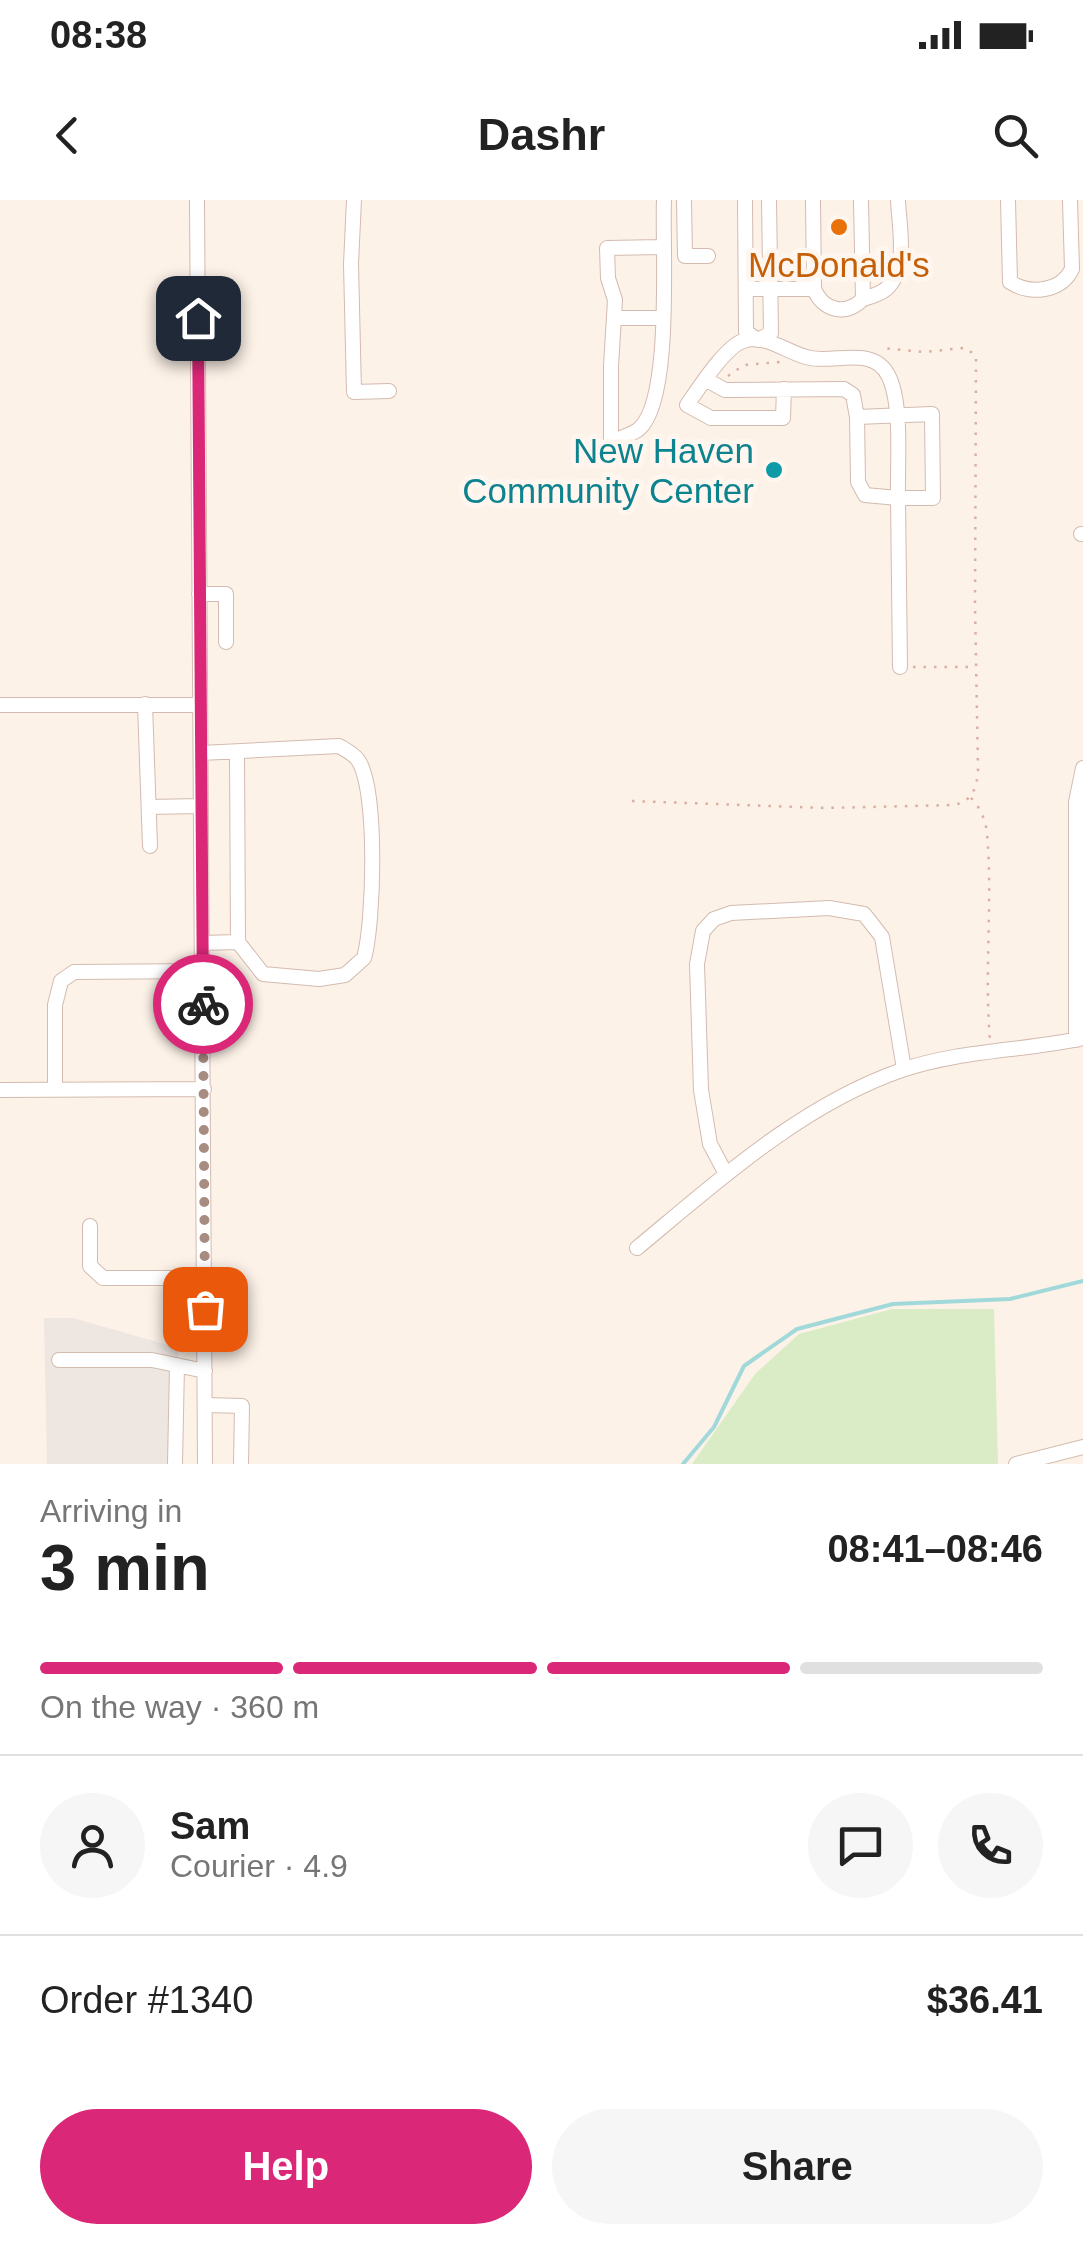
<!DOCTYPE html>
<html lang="en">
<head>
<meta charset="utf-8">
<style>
	:root { --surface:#fff; --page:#f6f6f6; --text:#222; --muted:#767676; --line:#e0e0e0; --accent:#db2777 }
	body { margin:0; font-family:Helvetica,sans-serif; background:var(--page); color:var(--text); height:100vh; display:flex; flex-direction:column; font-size:38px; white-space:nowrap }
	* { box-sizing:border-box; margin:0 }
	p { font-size:32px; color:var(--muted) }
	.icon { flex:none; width:55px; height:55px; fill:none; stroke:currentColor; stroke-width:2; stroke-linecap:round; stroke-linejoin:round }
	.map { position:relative; height:1264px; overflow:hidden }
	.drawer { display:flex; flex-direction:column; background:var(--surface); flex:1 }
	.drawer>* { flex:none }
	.pin { position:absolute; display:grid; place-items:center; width:85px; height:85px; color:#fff; margin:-42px; border-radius:20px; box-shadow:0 5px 15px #0006 }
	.courier { position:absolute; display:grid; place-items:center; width:100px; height:100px; margin:-50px; border:8px solid #db2777; border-radius:50%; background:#fff; color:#222; box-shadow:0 2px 12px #0007 }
	.overview em { font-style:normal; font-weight:700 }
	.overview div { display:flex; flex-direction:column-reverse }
	.overview { display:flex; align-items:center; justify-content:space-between; height:170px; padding:0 40px }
	h1 { font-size:65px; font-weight:700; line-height:75px }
	.bar { display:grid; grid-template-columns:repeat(4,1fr); gap:15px 10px; align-content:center; height:120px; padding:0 40px }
	.bar i { height:12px; border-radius:8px; background:var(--line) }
	.bar .on { background:var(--accent) }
	.bar p { grid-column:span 4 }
	.line { display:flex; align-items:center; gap:25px; padding:0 40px; border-top:2px solid var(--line) }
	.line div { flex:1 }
	.round { display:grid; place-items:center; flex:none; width:105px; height:105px; border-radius:52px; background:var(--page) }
	.button { display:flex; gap:20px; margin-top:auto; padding:20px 40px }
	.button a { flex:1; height:115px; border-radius:60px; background:var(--accent); color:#fff; font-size:40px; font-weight:700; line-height:115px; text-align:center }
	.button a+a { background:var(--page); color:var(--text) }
	.status { display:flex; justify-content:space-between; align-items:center; height:70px; padding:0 50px; background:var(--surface); direction:ltr }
	.status svg { height:28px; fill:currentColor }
	header { display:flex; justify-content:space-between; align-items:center; height:130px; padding:0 40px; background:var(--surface); font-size:45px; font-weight:700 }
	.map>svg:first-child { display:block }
	.industrial { fill:#eee6e1 }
	.green { fill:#daecc5 }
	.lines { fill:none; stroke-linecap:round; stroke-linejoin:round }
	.stream { stroke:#a1d9da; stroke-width:4 }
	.minor-casing { stroke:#d3bbaf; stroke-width:16 }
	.path { stroke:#d9afa1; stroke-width:2.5; stroke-dasharray:2.5 8; stroke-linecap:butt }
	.minor { stroke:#fff; stroke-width:14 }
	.done { stroke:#a78c81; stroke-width:10; stroke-dasharray:0 18 }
	.route { stroke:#db2777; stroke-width:12 }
	.food-dot { fill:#e8710a; stroke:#fff7ef; stroke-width:4 }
	.culture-dot { fill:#0f9aa8; stroke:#fff7ef; stroke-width:4 }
	.labels { text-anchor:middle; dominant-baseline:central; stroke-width:10; stroke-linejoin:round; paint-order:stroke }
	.food-label { font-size:35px; fill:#c56008; stroke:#fff7ef }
	.culture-label { font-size:35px; fill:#0d838f; stroke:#fff7ef; text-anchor:end }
</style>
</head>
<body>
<div class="status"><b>08:38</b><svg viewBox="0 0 49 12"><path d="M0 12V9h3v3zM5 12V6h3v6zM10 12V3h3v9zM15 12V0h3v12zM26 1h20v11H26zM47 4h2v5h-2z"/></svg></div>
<header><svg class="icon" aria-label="back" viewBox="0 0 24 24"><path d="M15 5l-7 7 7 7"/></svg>Dashr<svg class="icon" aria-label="search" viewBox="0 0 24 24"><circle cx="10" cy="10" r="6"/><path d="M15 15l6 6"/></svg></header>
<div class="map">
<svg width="1083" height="1264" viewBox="0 0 1083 1264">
	<rect width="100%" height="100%" fill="#fdf2e8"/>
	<path class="industrial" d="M44,1118H73L178,1148L180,1264H47Z"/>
	<path class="green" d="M892,1109H994L998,1264H692L755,1174L799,1134Z"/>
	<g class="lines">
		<path class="stream" d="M683,1264L714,1227L744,1166L797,1129L893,1104L1010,1099L1083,1081"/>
		<defs>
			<path id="minor" d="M197,0L205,1264
				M354,0L351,64L354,192L389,191
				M684,0L685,56H708
				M745,0L746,132L758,140L771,133L769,0
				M813,0L814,89C823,110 845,117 863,99L861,0
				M1008,0L1010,82C1030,95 1061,92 1072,69L1070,0
				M662,47L607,48L608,78L615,100L611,166V242C619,238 632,235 639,229C673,200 662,46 664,0
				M746,89H814
				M863,99C870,97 880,94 886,89C909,69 899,27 898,0
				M614,118H663
				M705,179L725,190L844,189L853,195L857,217
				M784,189L783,218H711L687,205C699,188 725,147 743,141C767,133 788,154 810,158C836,163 873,146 888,175C903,203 897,266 898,298L865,295L858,282L857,217L932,214L933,298H898L900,467
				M1081,334H1083
				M199,394H226V442
				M145,504L150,646
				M0,505H199
				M201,553L339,546C346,550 354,554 358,560C378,589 374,723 364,758L345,775L319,779L263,774L238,742L237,553
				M149,607L201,606
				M203,743L238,742
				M1076,840V602L1083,568
				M55,889V805L61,781L74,772L203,771
				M0,890L204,889
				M726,974L710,944L701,890L697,764L703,731L714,719L731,713L829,708L864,714L882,737L904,869
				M90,1026V1066L103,1078H205
				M637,1048C718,981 801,905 902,870C960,850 1024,851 1083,838
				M59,1160H152L205,1171
				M205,1205L242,1206L241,1264
				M175,1264L177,1165
				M1016,1264L1083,1247"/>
		</defs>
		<use href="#minor" class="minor-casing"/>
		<path class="path" d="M728,176L744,165L780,162
			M913,467H975
			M971,598C980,607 986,621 987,633C993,702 984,772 990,840
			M632,601L826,608L953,605C972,602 977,588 978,570L975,405L976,157L968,149L962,148L925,152L882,148"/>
		<use href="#minor" class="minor"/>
	</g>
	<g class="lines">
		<path class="done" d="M203,804L205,1109"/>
		<path class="route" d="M198,118L203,804"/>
	</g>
	<circle class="food-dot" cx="839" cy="27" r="10"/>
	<circle class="culture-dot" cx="774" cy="270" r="10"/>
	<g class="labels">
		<g class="food-label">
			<text x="839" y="64">McDonald's</text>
		</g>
		<g class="culture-label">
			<text x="754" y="250">New Haven<tspan x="754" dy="40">Community Center</tspan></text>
		</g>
	</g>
</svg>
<div class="pin" style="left:205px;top:1109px;background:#ea580c"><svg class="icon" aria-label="bag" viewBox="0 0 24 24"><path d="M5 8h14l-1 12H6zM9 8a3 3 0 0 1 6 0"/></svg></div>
<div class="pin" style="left:198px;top:118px;background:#1f2937"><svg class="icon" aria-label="home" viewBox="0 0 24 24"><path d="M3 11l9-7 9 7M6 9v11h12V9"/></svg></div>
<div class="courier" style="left:203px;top:804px"><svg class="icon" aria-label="bike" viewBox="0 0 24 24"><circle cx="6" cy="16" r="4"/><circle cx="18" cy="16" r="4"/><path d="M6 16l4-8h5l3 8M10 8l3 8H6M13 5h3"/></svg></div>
</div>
<section class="drawer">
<div class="overview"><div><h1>3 min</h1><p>Arriving in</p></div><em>08:41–08:46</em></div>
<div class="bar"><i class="on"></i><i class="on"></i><i class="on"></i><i></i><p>On the way · 360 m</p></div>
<div class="line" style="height:180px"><a class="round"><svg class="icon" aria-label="person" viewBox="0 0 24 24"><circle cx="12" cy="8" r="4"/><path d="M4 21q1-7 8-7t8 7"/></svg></a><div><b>Sam</b><p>Courier · 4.9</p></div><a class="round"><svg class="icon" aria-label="chat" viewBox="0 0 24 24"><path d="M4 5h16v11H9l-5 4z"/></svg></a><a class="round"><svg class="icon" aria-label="phone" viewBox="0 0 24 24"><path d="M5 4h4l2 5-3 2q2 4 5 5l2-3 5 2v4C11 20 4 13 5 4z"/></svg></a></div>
<div class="line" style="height:130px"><div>Order #1340</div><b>$36.41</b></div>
<div class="button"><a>Help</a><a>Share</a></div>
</section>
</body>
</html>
